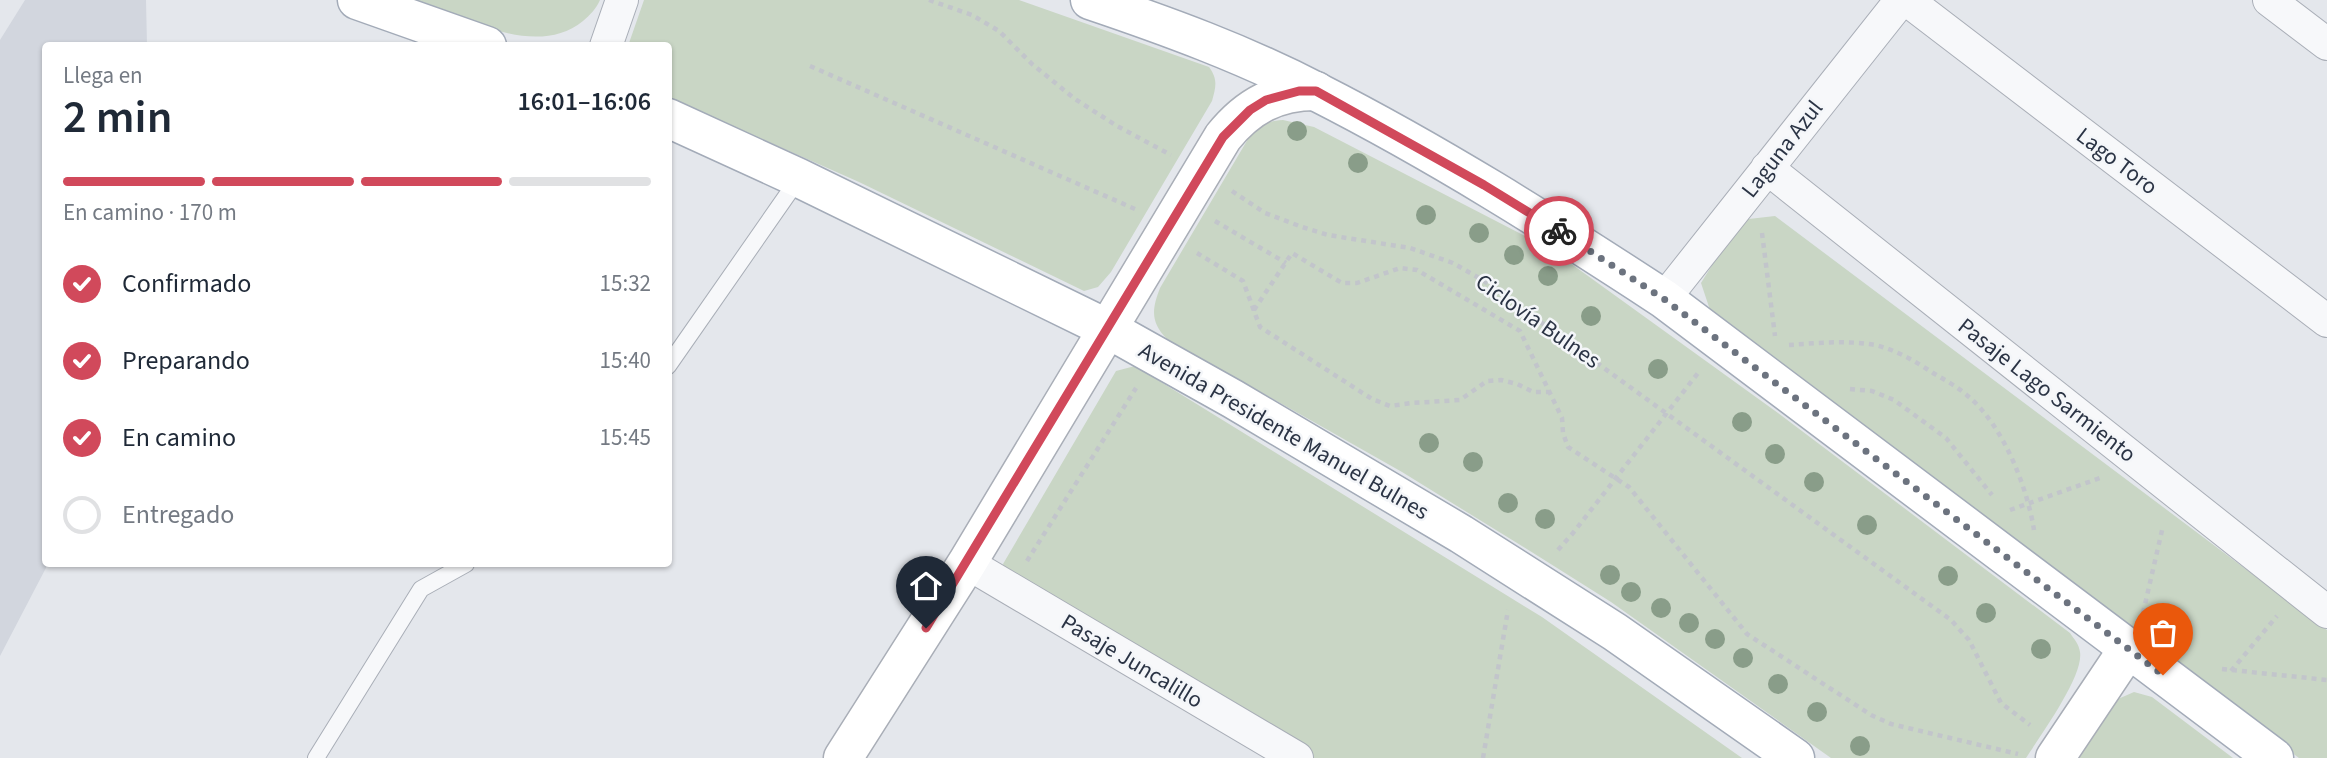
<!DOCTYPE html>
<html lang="es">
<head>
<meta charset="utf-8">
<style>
	:root { --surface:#fff; --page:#f6f6f7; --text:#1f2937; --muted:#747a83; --line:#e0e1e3; --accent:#d1495b }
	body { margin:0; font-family:"Source Sans 3",sans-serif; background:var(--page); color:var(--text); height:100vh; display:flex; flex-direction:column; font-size:26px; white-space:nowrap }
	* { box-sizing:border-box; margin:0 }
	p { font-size:23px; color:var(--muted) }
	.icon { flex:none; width:38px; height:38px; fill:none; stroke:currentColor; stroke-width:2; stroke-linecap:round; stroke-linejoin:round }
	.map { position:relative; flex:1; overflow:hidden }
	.panel { position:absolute; left:42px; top:42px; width:630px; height:525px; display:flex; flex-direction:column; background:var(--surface); border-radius:7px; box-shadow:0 2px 5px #0004 }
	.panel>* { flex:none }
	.pin { position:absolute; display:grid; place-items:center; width:60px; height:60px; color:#fff; margin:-72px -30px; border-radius:50% 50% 50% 0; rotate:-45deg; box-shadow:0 0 7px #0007 }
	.pin .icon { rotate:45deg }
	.courier { position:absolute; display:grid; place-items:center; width:70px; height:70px; margin:-35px; border:5px solid #d1495b; border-radius:50%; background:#fff; color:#222; box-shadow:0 2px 9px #0007 }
	.summary em { font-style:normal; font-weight:600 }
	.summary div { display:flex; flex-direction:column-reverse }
	.summary { display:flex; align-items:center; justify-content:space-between; height:119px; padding:0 21px }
	h1 { font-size:46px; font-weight:600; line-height:52px }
	.bar { display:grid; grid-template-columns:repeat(4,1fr); gap:10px 7px; align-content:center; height:84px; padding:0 21px }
	.bar i { height:9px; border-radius:5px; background:var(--line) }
	.bar .current { background:var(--accent) }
	.bar p { grid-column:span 4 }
	ol { padding:0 21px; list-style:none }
	li { display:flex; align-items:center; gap:21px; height:77px }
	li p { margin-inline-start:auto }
	li .icon { padding:7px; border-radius:50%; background:var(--accent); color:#fff; stroke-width:4 }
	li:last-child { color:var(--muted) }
	li i { width:38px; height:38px; border:4px solid var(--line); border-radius:50% }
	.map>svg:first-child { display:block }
	.built { fill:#d2d6de }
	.green { fill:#c9d6c5 }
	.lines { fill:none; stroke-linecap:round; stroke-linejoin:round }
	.lane-casing { stroke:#a9aeb7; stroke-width:18 }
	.street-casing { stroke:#a9aeb7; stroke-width:34 }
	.secondary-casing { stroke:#a9aeb7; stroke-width:41 }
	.primary-casing { stroke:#a3abb8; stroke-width:41 }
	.path { stroke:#c2c5cb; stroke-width:4.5; stroke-dasharray:5 5; stroke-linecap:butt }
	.lane { stroke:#f7f8fa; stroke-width:16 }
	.street { stroke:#f7f8fa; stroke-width:32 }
	.secondary { stroke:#fff; stroke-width:38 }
	.primary { stroke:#fff; stroke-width:38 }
	.tree { fill:#899d89 }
	.done { stroke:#6c737f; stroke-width:7; stroke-dasharray:0 12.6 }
	.route { stroke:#d1495b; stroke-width:9 }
	.labels { text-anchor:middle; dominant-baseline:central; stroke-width:5; stroke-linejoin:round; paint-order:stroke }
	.street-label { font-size:23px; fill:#2b3445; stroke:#f4f6f9 }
</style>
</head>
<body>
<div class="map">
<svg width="2327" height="758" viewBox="0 0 2327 758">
	<rect width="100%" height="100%" fill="#e4e7ec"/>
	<path class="built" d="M25,0H146L147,45L46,46V564H48L0,656V40Z"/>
	<path class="green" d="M417,0H600C596,9 590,15 583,21C536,59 465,18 417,0Z
		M644,0H1019L1209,67C1218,79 1216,87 1212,101L1111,272L1098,287L1084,291L859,182L669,98L668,46H628Z
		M1283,120L1314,127L1552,250L1778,413L2070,633C2074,639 2079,644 2080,652C2084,676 2040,736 2026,758H1831L1611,602L1538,556L1402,472L1167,339C1150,322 1152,309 1160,288L1248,139C1258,126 1266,121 1283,120Z
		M1775,216L2327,630V758H2299L1713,319L1701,283L1740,220Z
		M1135,366L1542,617L1742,758H1308L1010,583L1003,564L1116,371Z
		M2134,692L2152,697L2233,758H2079L2112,706L2118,699Z"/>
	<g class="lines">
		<defs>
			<path id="lane" d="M668,366L799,178
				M316,758L421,589L466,564"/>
			<path id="street" d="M1907,0L2327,321
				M2269,0L2327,44
				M606,46L622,0
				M1767,168L2327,612
				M1664,299L1901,0
				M967,563L1297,758"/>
			<path id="secondary" d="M843,758L967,563L1223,137C1248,106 1276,91 1316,91
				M2055,758L2128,649"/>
			<path id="primary" d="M357,0L487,46
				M1090,0C1167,26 1244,54 1317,92C1437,153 1551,225 1664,299L2274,758
				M668,118L799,178L1108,329L1233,399L1461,534L1615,632L1795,758"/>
		</defs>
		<use href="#lane" class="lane-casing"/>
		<use href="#street" class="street-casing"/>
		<use href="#secondary" class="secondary-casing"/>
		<use href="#primary" class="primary-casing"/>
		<path class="path" d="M929,0L972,15L999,31L1032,64L1075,99L1117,126L1171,155
			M810,66L1135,209
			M1232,191L1265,213L1302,227L1328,235L1410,248L1453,263L1484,281L1951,620L1969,640L2001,703L2030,725
			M1215,221L1286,263
			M1762,233L1775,336
			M1197,253L1243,281L1260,327L1372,399L1390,406L1412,403L1460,400L1487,381L1501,380L1517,384L1533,392H1551
			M1254,310L1292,253L1342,283H1357L1400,268L1417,270L1520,331L1562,418L1563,433L1568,447L1629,487L1747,634L1871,715L1891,724L2018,754
			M1789,345C1817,343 1847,340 1875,345C1896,350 1915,361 1933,373C1945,380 1958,387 1969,397C2003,426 2027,486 2034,530
			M1850,389L1872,391L1894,400L1946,438L1992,495
			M2010,510L2100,478
			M1558,550L1573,533L1698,373
			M1027,561L1136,388
			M2143,613L2163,526
			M2222,669L2327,680
			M2231,671L2277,616
			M1483,758L1508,610"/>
		<use href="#lane" class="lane"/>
		<use href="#street" class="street"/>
		<use href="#secondary" class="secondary"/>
		<use href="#primary" class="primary"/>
	</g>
	<g class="tree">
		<circle cx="1297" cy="131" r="10"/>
		<circle cx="1358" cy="163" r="10"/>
		<circle cx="1426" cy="215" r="10"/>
		<circle cx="1479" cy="233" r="10"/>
		<circle cx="1514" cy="255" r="10"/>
		<circle cx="1548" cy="276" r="10"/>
		<circle cx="1591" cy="316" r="10"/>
		<circle cx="1658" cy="369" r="10"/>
		<circle cx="1742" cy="422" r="10"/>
		<circle cx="1429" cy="443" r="10"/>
		<circle cx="1775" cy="454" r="10"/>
		<circle cx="1473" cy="462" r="10"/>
		<circle cx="1814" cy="482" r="10"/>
		<circle cx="1508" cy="503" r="10"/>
		<circle cx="1545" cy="519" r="10"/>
		<circle cx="1867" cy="525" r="10"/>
		<circle cx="1610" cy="575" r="10"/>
		<circle cx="1948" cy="576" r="10"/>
		<circle cx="1631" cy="592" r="10"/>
		<circle cx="1661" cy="608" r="10"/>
		<circle cx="1986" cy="613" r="10"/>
		<circle cx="1689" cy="623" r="10"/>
		<circle cx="1715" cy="639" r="10"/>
		<circle cx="2041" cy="649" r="10"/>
		<circle cx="1743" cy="658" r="10"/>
		<circle cx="1778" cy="684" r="10"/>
		<circle cx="1817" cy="712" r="10"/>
		<circle cx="1860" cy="746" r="10"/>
	</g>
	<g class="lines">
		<path class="done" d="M1559,231L1664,299L2163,675"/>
		<path class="route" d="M926,628L1223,137L1250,110L1266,100L1299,91H1316L1484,185L1559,231"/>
	</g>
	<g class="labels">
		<g class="street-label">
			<text transform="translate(1782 149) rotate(-52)">Laguna Azul</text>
			<text transform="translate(2117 161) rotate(37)">Lago Toro</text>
			<text transform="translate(1538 321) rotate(35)">Ciclovía Bulnes</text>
			<text transform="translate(2047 390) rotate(38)">Pasaje Lago Sarmiento</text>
			<text transform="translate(1284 431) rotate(30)">Avenida Presidente Manuel Bulnes</text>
			<text transform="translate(1132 661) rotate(31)">Pasaje Juncalillo</text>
		</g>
	</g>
</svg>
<div class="pin" style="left:2163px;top:675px;background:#ea580c"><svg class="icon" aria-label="bag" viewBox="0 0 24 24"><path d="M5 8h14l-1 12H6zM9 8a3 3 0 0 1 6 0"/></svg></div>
<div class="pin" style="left:926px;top:628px;background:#1f2937"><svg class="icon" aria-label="home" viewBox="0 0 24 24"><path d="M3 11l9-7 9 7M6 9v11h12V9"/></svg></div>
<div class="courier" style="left:1559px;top:231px"><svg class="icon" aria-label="bike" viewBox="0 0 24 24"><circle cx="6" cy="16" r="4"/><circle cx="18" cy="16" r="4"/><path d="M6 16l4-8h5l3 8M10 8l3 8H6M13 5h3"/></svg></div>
<section class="panel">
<div class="summary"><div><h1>2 min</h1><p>Llega en</p></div><em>16:01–16:06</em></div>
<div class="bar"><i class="current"></i><i class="current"></i><i class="current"></i><i></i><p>En camino · 170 m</p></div>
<ol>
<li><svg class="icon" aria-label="check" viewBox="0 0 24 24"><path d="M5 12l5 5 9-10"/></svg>Confirmado<p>15:32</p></li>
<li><svg class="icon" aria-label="check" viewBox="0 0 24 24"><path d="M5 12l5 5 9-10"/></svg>Preparando<p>15:40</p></li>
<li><svg class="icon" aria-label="check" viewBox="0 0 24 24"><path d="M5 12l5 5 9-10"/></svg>En camino<p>15:45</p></li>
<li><i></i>Entregado</li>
</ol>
</section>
</div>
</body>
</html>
